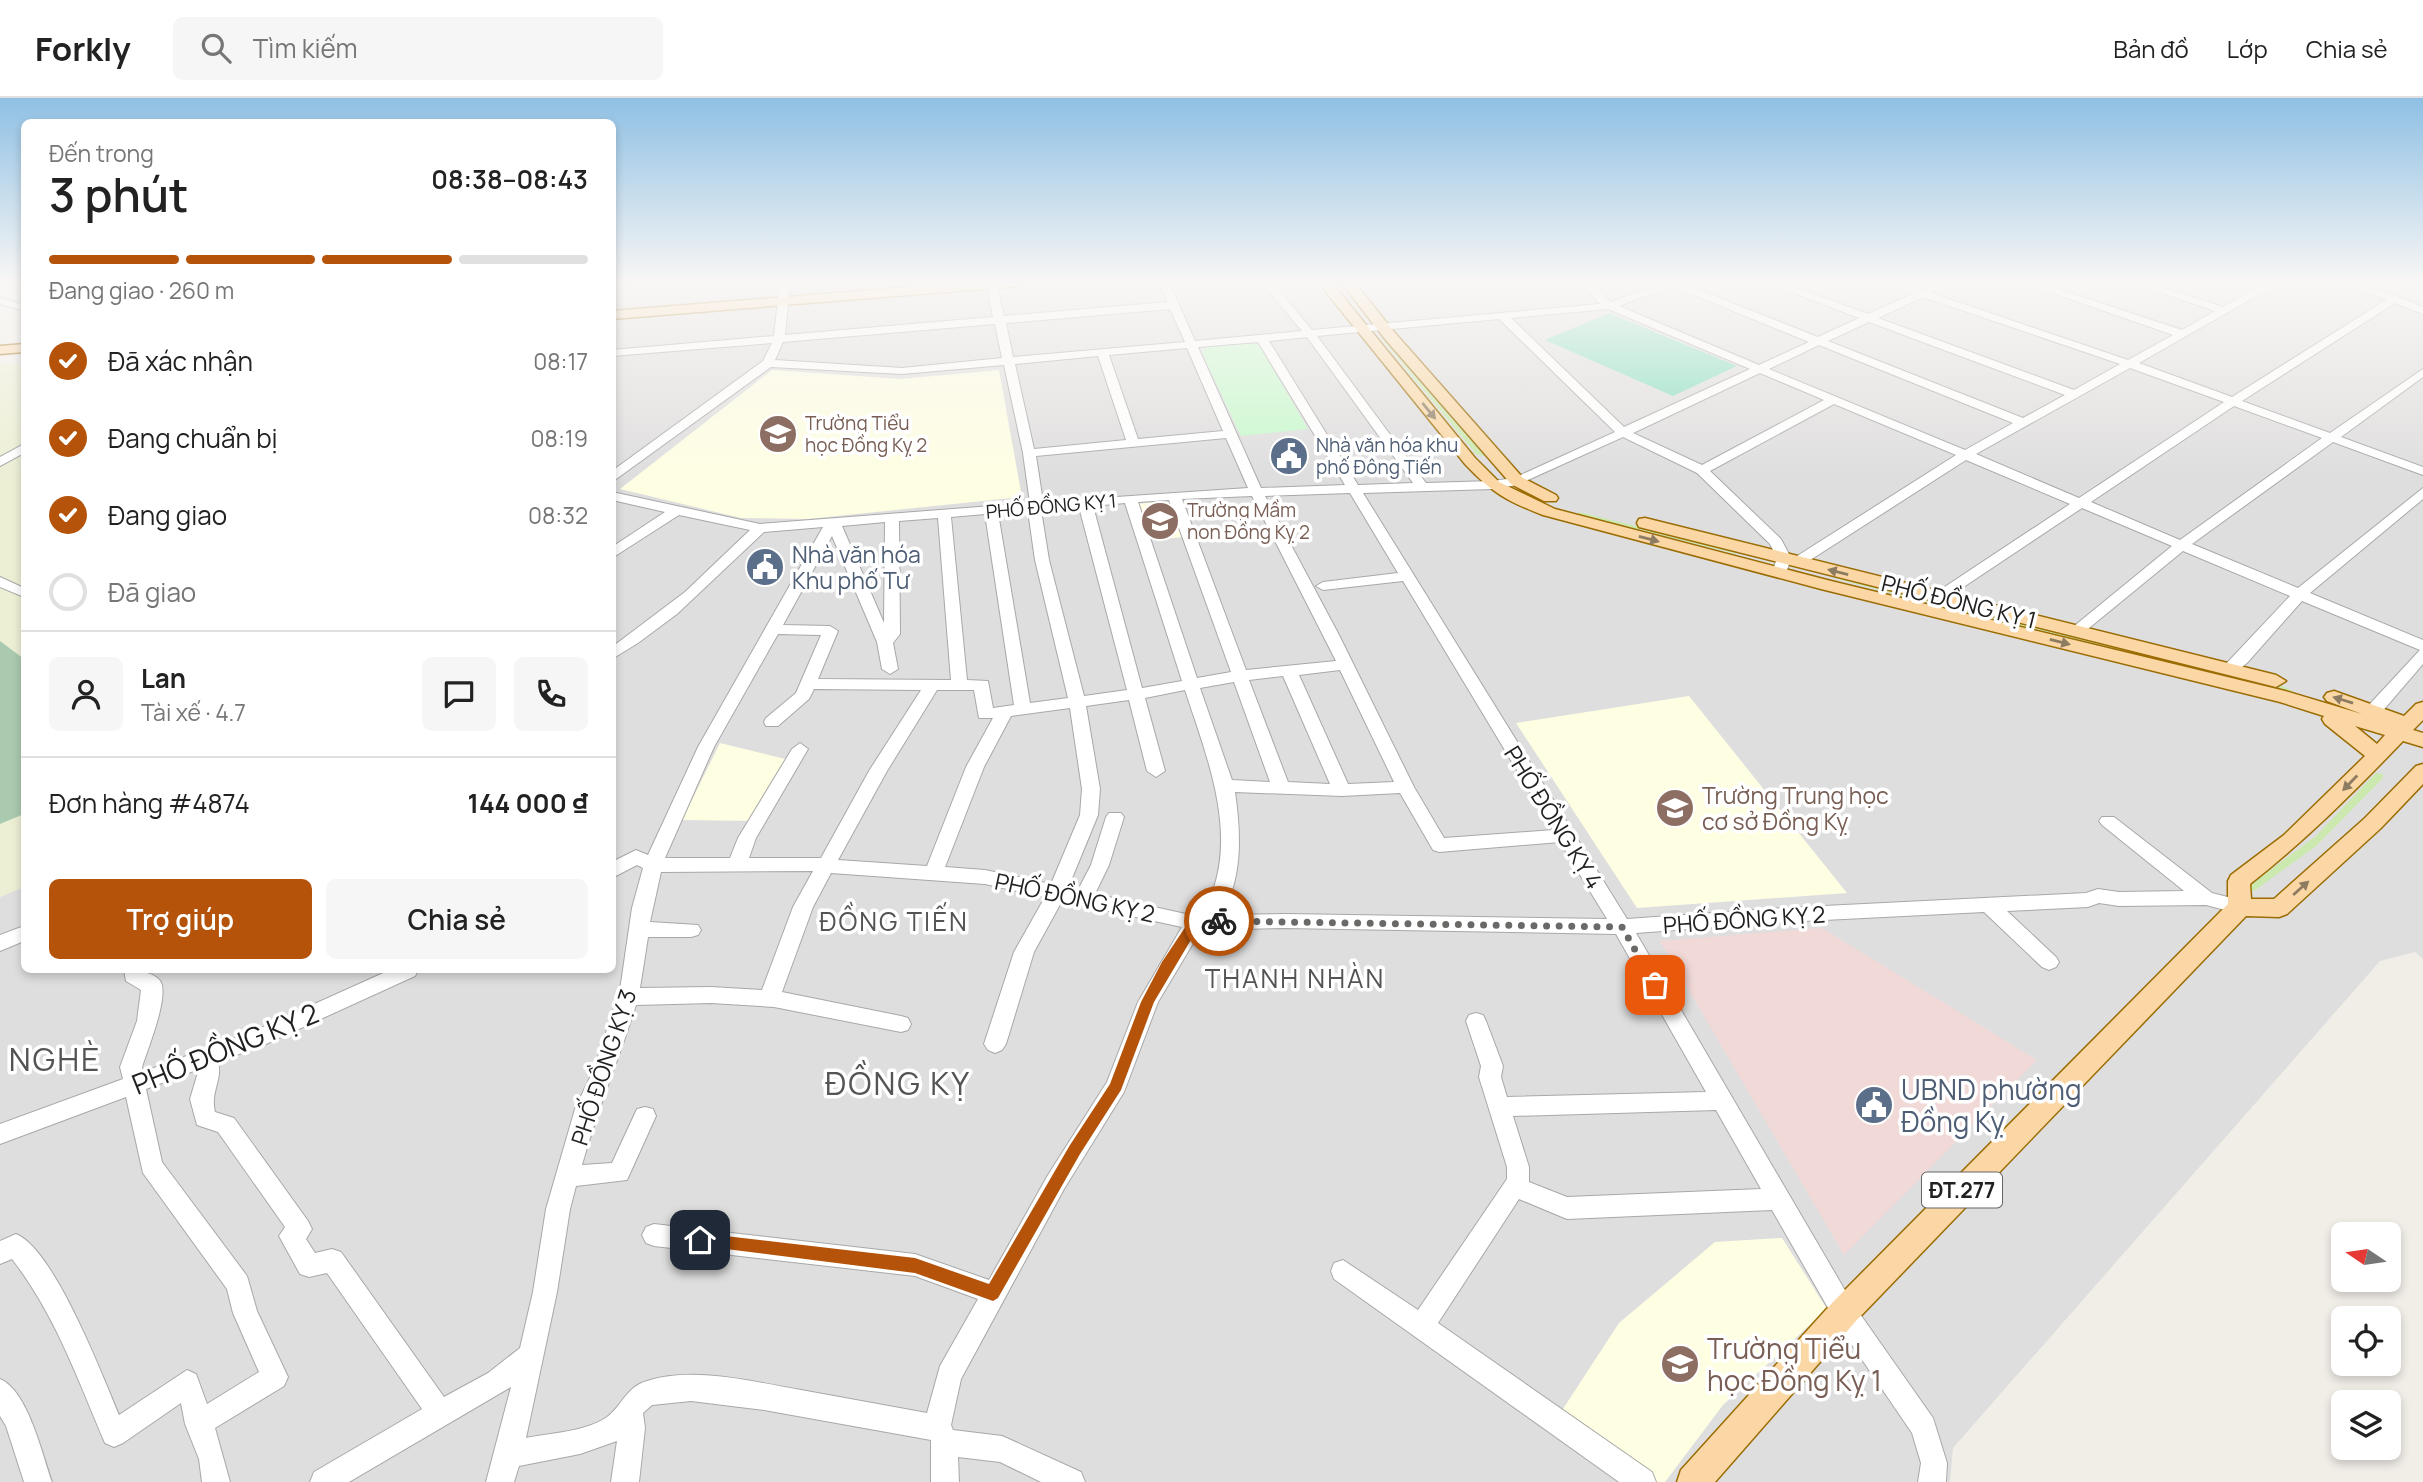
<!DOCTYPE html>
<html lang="vi">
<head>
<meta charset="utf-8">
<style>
	:root { --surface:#fff; --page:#f6f6f6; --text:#222; --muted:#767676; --line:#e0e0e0; --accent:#b45309 }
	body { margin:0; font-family:Manrope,sans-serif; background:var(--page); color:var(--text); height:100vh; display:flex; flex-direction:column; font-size:26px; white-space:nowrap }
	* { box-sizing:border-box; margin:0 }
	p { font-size:23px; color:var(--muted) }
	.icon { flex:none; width:38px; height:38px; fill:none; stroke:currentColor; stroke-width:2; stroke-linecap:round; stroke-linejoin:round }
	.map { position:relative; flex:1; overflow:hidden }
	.sheet { position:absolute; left:21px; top:21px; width:595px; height:854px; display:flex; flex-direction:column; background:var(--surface); border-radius:10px; box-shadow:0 4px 10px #0003 }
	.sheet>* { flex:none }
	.needle { width:46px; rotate:283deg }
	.buttons { position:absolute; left:2331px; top:1124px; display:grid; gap:14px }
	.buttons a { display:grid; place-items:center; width:70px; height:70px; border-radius:10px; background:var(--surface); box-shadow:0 4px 10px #0003; font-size:35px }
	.pin { position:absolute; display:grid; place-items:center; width:60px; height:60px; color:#fff; margin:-30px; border-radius:14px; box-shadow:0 4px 10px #0006 }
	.courier { position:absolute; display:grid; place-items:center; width:70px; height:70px; margin:-35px; border:5px solid #b45309; border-radius:50%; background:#fff; color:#222; box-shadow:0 2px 9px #0007 }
	.summary em { font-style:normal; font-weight:600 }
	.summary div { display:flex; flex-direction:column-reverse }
	.summary { display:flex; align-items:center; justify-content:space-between; height:119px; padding:0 28px }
	h1 { font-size:46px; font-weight:600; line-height:52px }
	.bar { display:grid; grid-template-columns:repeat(4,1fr); gap:10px 7px; align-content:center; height:84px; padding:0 28px }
	.bar i { height:9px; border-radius:5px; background:var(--line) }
	.bar .on { background:var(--accent) }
	.bar p { grid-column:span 4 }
	.line { display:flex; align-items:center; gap:18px; padding:0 28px; border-top:2px solid var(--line) }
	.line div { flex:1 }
	.round { display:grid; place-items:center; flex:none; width:74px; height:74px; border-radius:10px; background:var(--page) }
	ol { padding:0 28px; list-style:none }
	li { display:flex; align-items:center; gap:21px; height:77px }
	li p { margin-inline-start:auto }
	li .icon { padding:7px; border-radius:50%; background:var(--accent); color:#fff; stroke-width:4 }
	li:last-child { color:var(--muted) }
	li i { width:38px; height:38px; border:4px solid var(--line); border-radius:50% }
	.cta { display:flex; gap:14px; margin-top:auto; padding:14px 28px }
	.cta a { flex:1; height:80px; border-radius:10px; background:var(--accent); color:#fff; font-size:28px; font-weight:600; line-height:80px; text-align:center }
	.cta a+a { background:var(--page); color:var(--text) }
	header { display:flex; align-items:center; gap:42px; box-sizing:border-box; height:98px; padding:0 35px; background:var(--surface); border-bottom:2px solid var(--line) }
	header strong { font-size:33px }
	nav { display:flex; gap:38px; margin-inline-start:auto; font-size:24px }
	.search { width:490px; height:63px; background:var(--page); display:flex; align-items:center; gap:18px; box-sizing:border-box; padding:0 24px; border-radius:10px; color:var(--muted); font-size:26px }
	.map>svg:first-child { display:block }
	.residential { fill:#dfdede }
	.commercial { fill:#f1d9d8 }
	.education { fill:#fefee3 }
	.farmland { fill:#ecefd4 }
	.grass { fill:#cbe9af }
	.cemetery { fill:#a9caaf }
	.park { fill:#c7f9cc }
	.pitch { fill:#88debe }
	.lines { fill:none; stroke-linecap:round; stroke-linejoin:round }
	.stream { stroke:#aad1dd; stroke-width:2.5 }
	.minor-casing { stroke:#a8a8a8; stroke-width:2 }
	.major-casing { stroke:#9b6c03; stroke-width:3 }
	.minor { fill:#fff; fill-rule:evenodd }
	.major { fill:#fad7a4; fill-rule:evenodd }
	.oneway { fill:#8e7c62 }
	.route { fill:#b45309 }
	.done { stroke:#6a6967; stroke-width:7; stroke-dasharray:0 12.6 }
	.labels { text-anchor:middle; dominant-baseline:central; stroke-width:7; stroke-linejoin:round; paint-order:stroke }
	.far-education-label { font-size:19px; fill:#785e54; stroke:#fff; text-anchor:start }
	.far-service-label { font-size:19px; fill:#4e5e75; stroke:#fff; text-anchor:start }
	.far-street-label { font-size:19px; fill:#212121; stroke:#fff }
	.shield { fill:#fff; stroke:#646464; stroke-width:2 }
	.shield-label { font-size:21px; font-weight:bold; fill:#212121 }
	.service-label { font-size:23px; fill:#4e5e75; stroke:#fff; text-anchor:start }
	.street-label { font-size:23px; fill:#212121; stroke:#fff }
	.education-label { font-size:23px; fill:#785e54; stroke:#fff; text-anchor:start }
	.quarter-label { font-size:26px; letter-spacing:2px; fill:#545454; stroke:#fff }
	.near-street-label { font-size:28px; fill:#212121; stroke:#fff }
	.near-service-label { font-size:28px; fill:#4e5e75; stroke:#fff; text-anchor:start }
	.near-education-label { font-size:28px; fill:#785e54; stroke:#fff; text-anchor:start }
	.near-quarter-label { font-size:32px; letter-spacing:2px; fill:#545454; stroke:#fff }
</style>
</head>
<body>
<header>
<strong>Forkly</strong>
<div class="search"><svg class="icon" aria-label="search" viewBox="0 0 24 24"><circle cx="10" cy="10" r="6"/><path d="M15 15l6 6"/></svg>Tìm kiếm</div>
<nav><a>Bản đồ</a><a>Lớp</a><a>Chia sẻ</a></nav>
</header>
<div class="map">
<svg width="2423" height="1384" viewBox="0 0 2423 1384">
	<rect width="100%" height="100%" fill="#f1eee8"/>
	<path class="residential" d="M613,184H2423V861L2415,854L2380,863L1953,1350L1950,1384H0V799L24,789V872H612Z"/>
	<path class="commercial" d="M1822,830L2037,962L1844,1157L1660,843Z"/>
	<path class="education" d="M772,272L901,281L999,272L1021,394L1012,400L808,421L741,420L620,391Z
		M1173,403L1186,439L1146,442L1135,406Z
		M1689,598L1847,795L1637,810L1516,625Z
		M720,645L785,661L754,723L682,722Z
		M1782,1140L1827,1211L1723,1307L1665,1384H1648L1559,1317L1619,1225L1715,1144Z"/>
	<path class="farmland" d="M24,265V789L0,799V267Z"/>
	<path class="grass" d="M1388,241L1484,357V358L1476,356L1384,244L1385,241Z
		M1579,414L1733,452L1737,456L1580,418L1577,417Z
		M1840,479L2282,588L2295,594L2045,536L1834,480Z
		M2376,675L2383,676V680L2316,748L2254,793H2249L2247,789L2316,738Z"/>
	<path class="cemetery" d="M0,543L24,561V716L0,726Z"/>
	<path class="park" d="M1250,245L1259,247L1308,331L1241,338L1201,253L1208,249Z"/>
	<path class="pitch" d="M1609,215L1737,268L1673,298L1545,242Z"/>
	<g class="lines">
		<path class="stream" d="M0,199L24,205"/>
		<defs>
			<path id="minor" d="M780,184H790L785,237L993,219L986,184H996L1004,218L1168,204L1159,184H1169L1195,243L1302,233L1261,184H1272L1312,232L1600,206L1579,184H1590L1611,204L1664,184H1679L1818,239L1859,220L1765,184H1780L1868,216L1913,196L1884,184H1899L1921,192L1937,184H1951L1931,195L2128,262L2173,237L2021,184H2037L2182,232L2215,213L2130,184H2146L2223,209L2268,184H2281L2139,265L2232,299L2386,202L2346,184H2360L2423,209V216L2395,205L2242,303L2330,335L2423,271V279L2341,339L2423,369V377L2333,344L2192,446L2298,490L2423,390V401L2310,495L2423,542V566L2380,616H2368L2366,612L2368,608L2420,552L2302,503L2247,565L2236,574H2224L2222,571L2224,568L2290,498L2183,453L2083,535H2073L2070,532L2073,529L2172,448L2082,410L1944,502H1934L1932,499L1934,496L2070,406L1966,362L1804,466H1794V460L1956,357L1834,306L1710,373L1781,441L1791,460L1786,475L1779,479L1772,475L1777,460L1770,446L1697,375L1623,339L1517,387L1493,391L1363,395L1627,821L1784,810L2086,795L2098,791L2119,794L2184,793L2102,727L2099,723L2102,719H2114L2212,795L2247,804L2250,809L2247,814L2240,816L2206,807L2119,808L2099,805L2088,809L2007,813L2056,859L2059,864L2056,869L2049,872L2042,869L1984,814L1784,824L1636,835L1853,1206L1933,1320L1947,1365L1946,1384H1918L1921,1365L1912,1335L1835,1222L1772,1112L1567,1121L1519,1101L1438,1225L1652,1374L1656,1384H1619L1334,1181L1331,1173L1334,1165L1343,1162L1418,1212L1507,1081V1069L1479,979L1481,968L1466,923L1469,917L1476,915L1483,917L1486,923L1503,968L1501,979L1507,999L1706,994L1616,836L1285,830L1201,832L1158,904L1124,994L1064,1091L961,1281L951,1327L953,1332L1002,1338L1011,1342L1081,1374L1085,1384H1041L1000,1364L958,1359L959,1384H931V1342L764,1312L691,1303L652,1307L643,1315L645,1330L639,1384H611L617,1343L580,1356L519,1368L514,1384H486L511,1289L349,1384H310L314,1374L422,1311L327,1175L309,1179L300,1176L279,1138L285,1129L218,1034L197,1027L190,1001L199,971L146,991L162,1064L247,1178L257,1213L288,1279L284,1288L215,1330L230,1384H202L199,1361L185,1326L181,1305L123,1345L114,1349L105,1345C78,1282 55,1216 12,1161L0,1166V1143L16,1136C54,1151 102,1277 119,1317L187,1272L196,1276L207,1306L259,1274L233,1215L227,1191L143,1075L126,999L0,1046V1026L123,981L120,969L137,923L141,892L126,883L124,872C135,872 159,874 162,887C166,907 148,950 142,969L143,974L252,934L390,872H418L415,878L266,946L218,964C223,982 210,993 215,1014L234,1020L308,1123L312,1131L306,1141L315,1155L332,1151L341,1154L444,1299L488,1275L520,1250L533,1194L546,1111L575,1011L594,971L620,892L632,810L643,770L637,767L612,780V764L636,752L648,757L698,649L823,429L764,434L677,516L638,545L612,561V549L685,494L750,432L679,417L612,460V449L665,414L612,402V394L760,426L1030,405L1023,355L1004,267L902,276L771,269L612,384V373L763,263L772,245L612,258V252L774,238ZM1672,188L1809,244L1759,267L1619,208ZM1923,199L2120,266L2074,292L1878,220ZM1170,211L1185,244L1013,259L1006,225ZM1608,211L1750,271L1624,329L1511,220ZM1499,221L1615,334L1514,380L1493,383L1426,385L1317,238ZM1869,224L2065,297L2023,320L1828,243ZM995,226L1002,260L902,270L775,262L783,244ZM1307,239L1413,385L1358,387L1269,243ZM1258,244L1345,387L1261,390L1198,249ZM1819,247L2013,325L1965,352L1769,271ZM1187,250L1223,333L1138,341L1109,257ZM1098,258L1126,342L1034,351L1015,266ZM2130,270L2224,304L2079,400L1976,356ZM1760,275L1824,302L1702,367L1633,335ZM2234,308L2322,340L2180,442L2091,404ZM1226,340L1248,390L1043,404L1036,358ZM1350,395L1398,475L1323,484L1316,488L1323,492L1403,483L1553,732L1444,740L1414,689L1339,537L1265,398ZM1252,398L1336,563L1246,572L1182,401ZM1169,402L1231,574L1197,580L1138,404ZM1125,405L1182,583L1142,590L1093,408ZM1079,409L1127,592L1084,598L1049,462L1041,412ZM1028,413L1035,462L1068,600L1030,605L998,415ZM985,416L1014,607L993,610L988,583L967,582L951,419ZM938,420L951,582L818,581L838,533L830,528L783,527L832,438L877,544L882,571L890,576L898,571L893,545L900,536L899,423ZM885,424L884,525L842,428ZM778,536L821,537L796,595L766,620L764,624L766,628H778L809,601L814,591L921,592L869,673L821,760H749L756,740L808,651L800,645L792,651L738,740L730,760H665L714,649ZM1340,572L1394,684L1348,686L1299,577ZM1283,578L1330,686L1288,684L1249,582ZM1234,584L1270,684L1232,682L1200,590ZM937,592H974L979,620H993L966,669L927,768L838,762L887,673ZM1185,592C1208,663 1244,747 1201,818H1195L1095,796L1109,767L1124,719L1121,715H1109L1106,719L1091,767L1078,792L1068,790L1098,717L1100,691L1086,608L1129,602L1147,673L1156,679L1165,673L1145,600ZM1070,610L1082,691L1080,717L1051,786L985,772L945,769L984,669L1011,618ZM1235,694L1342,698L1400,695L1433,752L1439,754L1560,744L1607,821L1285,816L1221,817C1243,780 1241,736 1235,694ZM813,773L793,809L762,892L711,889L640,890L648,839H691L698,837L701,832L698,827L650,824L661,774ZM831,775L985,786L1045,799L1014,854L984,946L988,952L995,955L1002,952L1006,946L1034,854L1062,803L1182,829L1138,904L1107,984L1048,1077L989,1182L915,1156L654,1126L646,1129L642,1137L646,1145L654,1148L915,1178L978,1201L940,1268L927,1315C885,1307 843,1300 801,1292C753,1284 694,1268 647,1283C625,1289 621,1311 604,1321C582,1334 550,1335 526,1340L557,1194L570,1111L576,1088L627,1082L656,1018L653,1011L645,1009L637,1011L612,1065L582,1067C597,1012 619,961 636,907L711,905L774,909L901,934L908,932L911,926L908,920L901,918L782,894L813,809ZM1716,1012L1761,1091L1567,1099L1529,1084V1069L1513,1018Z
				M2417,184H2423V187L2418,186Z
				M0,200L24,207V213L0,206Z
				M24,346V355L0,368V359Z
				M0,479L24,490V499L0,489Z
				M24,828V843L0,853V837Z
				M0,1281C28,1293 42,1356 52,1384H24L6,1328L0,1318Z"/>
			<path id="major" d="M973,184H1026L1020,188L612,221V213Z
				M1318,184H1331L1475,360L1499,384L1555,411L1831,483L2285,593L2362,616L2327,603L2324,599L2327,595L2334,593L2404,618L2416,606L2423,604V622L2413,632L2423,635V649L2403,643C2354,694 2306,742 2250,786L2251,801H2274L2365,720L2416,668L2423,666V686L2381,730L2287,816L2279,819L2246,818L1855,1224L1715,1384H1677L1681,1372L1833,1204L2228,806V783L2231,777L2284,737L2365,658L2325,626L2322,621L2324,618L2280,604L1821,491L1543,417C1507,403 1492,395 1465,366ZM2355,628L2385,637L2377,646Z
				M1341,184H1354L1395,235L1523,380L1556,397L1558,400L1556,403H1544L1511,386L1385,241Z
				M24,246V254L0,256V248Z
				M1645,420L2276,577L2286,583L2276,589L1639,429L1637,425L1639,421Z"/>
		</defs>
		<use href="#minor" class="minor-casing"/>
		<use href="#major" class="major-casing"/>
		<use href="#minor" class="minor"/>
		<use href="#major" class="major"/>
	</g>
	<defs><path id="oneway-solid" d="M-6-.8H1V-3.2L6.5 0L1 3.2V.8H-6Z" transform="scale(1.75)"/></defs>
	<g class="oneway">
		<use href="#oneway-solid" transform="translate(1429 313) rotate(51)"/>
		<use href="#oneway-solid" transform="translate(1649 441) rotate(15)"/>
		<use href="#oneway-solid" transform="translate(1838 474) rotate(-166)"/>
		<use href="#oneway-solid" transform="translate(2060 544) rotate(14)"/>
		<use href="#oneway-solid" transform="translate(2343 602) rotate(-163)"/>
		<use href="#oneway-solid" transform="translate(2350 685) rotate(134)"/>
		<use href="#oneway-solid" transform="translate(2301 790) rotate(-42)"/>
	</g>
	<linearGradient id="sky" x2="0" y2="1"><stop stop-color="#8fc0e4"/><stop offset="0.49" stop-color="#f9f7f5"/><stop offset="1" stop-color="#f9f7f5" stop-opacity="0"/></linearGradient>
	<rect width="2423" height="378" fill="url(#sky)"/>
	<path class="route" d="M1219,819L1223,820V827L1198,830L1154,904L1121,992L1080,1056L998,1200L993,1203L915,1175L694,1147L692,1142L694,1137L700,1135L915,1160L989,1186L1070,1047L1110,986L1141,904L1162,864L1190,822Z"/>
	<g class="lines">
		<path class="done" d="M1219,823L1622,829L1655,887"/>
	</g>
	<defs>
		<symbol id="school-disc" viewBox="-11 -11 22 22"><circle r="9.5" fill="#8d6e63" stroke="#fff"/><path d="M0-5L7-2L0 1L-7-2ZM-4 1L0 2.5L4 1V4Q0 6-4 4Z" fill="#fff"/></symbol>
		<symbol id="civic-disc" viewBox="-11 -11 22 22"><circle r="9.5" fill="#5c6f8a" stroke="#fff"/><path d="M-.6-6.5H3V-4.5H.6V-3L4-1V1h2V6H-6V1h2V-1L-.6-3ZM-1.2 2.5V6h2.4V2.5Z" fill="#fff"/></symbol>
	</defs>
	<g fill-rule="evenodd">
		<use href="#school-disc" x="756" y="314" width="44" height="44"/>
		<use href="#civic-disc" x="1267" y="336" width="44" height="44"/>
		<use href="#school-disc" x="1138" y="401" width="44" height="44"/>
		<use href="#civic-disc" x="743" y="447" width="44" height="44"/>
		<use href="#school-disc" x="1653" y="688" width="44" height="44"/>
		<use href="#civic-disc" x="1852" y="985" width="44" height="44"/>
		<use href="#school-disc" x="1658" y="1244" width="44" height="44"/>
	</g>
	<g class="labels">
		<g class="far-education-label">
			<text x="805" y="325">Trường Tiểu<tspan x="805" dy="22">học Đồng Kỵ 2</tspan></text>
			<text x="1187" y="412">Trường Mầm<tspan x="1187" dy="22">non Đồng Kỵ 2</tspan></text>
		</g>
		<g class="far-service-label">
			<text x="1316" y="347">Nhà văn hóa khu<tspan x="1316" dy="22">phố Đông Tiến</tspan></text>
		</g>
		<g class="far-street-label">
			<text transform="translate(1051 408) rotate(-5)">PHỐ ĐỒNG KỴ 1</text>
		</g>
		<rect class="shield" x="1922" y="1074.5" width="80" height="35" rx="5"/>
		<g class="shield-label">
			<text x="1962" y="1092">ĐT.277</text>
		</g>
		<g class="service-label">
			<text x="792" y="456">Nhà văn hóa<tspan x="792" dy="26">Khu phố Tư</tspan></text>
		</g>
		<g class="street-label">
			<text transform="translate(1959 503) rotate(14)">PHỐ ĐỒNG KỴ 1</text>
			<text transform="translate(1554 719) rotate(58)">PHỐ ĐỒNG KỴ 4</text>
			<text transform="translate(1075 799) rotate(12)">PHỐ ĐỒNG KỴ 2</text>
			<text transform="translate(1744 821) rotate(-4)">PHỐ ĐỒNG KỴ 2</text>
			<text transform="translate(603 969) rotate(-72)">PHỐ ĐỒNG KỴ 3</text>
		</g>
		<g class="education-label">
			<text x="1702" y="697">Trường Trung học<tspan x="1702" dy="26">cơ sở Đồng Kỵ</tspan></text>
		</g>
		<g class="quarter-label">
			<text x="894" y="823">ĐỒNG TIẾN</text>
			<text x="1295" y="880">THANH NHÀN</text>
		</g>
		<g class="near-street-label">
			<text transform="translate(225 950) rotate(-22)">PHỐ ĐỒNG KỴ 2</text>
		</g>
		<g class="near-service-label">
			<text x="1901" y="991">UBND phường<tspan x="1901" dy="32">Đồng Kỵ</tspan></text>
		</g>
		<g class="near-education-label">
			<text x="1707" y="1250">Trường Tiểu<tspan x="1707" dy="32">học Đồng Kỵ 1</tspan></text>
		</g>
		<g class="near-quarter-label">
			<text x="55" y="961">NGHÈ</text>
			<text x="898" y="985">ĐỒNG KỴ</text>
		</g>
	</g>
</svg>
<div class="buttons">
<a><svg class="needle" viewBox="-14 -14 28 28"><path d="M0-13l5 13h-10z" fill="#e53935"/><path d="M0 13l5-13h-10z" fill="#767676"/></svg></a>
<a><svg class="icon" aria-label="locate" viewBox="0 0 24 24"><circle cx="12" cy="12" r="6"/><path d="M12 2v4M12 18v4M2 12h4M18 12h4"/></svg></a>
<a><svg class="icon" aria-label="layers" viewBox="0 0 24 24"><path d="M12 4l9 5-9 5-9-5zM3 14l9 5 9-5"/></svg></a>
</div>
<div class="pin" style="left:1655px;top:887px;background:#ea580c"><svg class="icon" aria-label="bag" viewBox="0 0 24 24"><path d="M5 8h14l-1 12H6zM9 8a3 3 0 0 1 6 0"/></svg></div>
<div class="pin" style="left:700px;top:1142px;background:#1f2937"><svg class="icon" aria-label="home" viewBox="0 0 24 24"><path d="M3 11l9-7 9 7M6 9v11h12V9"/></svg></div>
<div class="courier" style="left:1219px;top:823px"><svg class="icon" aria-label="bike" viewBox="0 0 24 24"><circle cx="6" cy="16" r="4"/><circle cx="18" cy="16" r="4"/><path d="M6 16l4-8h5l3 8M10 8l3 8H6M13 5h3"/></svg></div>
<section class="sheet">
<div class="summary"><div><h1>3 phút</h1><p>Đến trong</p></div><em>08:38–08:43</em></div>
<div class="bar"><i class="on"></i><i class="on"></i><i class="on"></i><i></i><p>Đang giao · 260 m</p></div>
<ol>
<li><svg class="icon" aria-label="check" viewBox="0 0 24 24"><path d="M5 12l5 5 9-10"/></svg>Đã xác nhận<p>08:17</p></li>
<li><svg class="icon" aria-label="check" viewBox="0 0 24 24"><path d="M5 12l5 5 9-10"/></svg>Đang chuẩn bị<p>08:19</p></li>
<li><svg class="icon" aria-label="check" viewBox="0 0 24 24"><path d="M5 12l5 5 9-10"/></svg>Đang giao<p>08:32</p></li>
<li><i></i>Đã giao</li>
</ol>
<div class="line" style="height:126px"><a class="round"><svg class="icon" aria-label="person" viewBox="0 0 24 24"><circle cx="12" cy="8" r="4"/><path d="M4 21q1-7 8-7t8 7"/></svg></a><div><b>Lan</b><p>Tài xế · 4.7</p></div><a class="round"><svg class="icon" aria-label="chat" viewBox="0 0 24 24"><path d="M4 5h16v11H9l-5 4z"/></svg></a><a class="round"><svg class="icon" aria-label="phone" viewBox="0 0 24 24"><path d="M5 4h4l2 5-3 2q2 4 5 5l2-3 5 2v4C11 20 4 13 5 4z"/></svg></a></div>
<div class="line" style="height:91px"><div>Đơn hàng #4874</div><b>144 000 ₫</b></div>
<div class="cta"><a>Trợ giúp</a><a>Chia sẻ</a></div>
</section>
</div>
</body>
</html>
